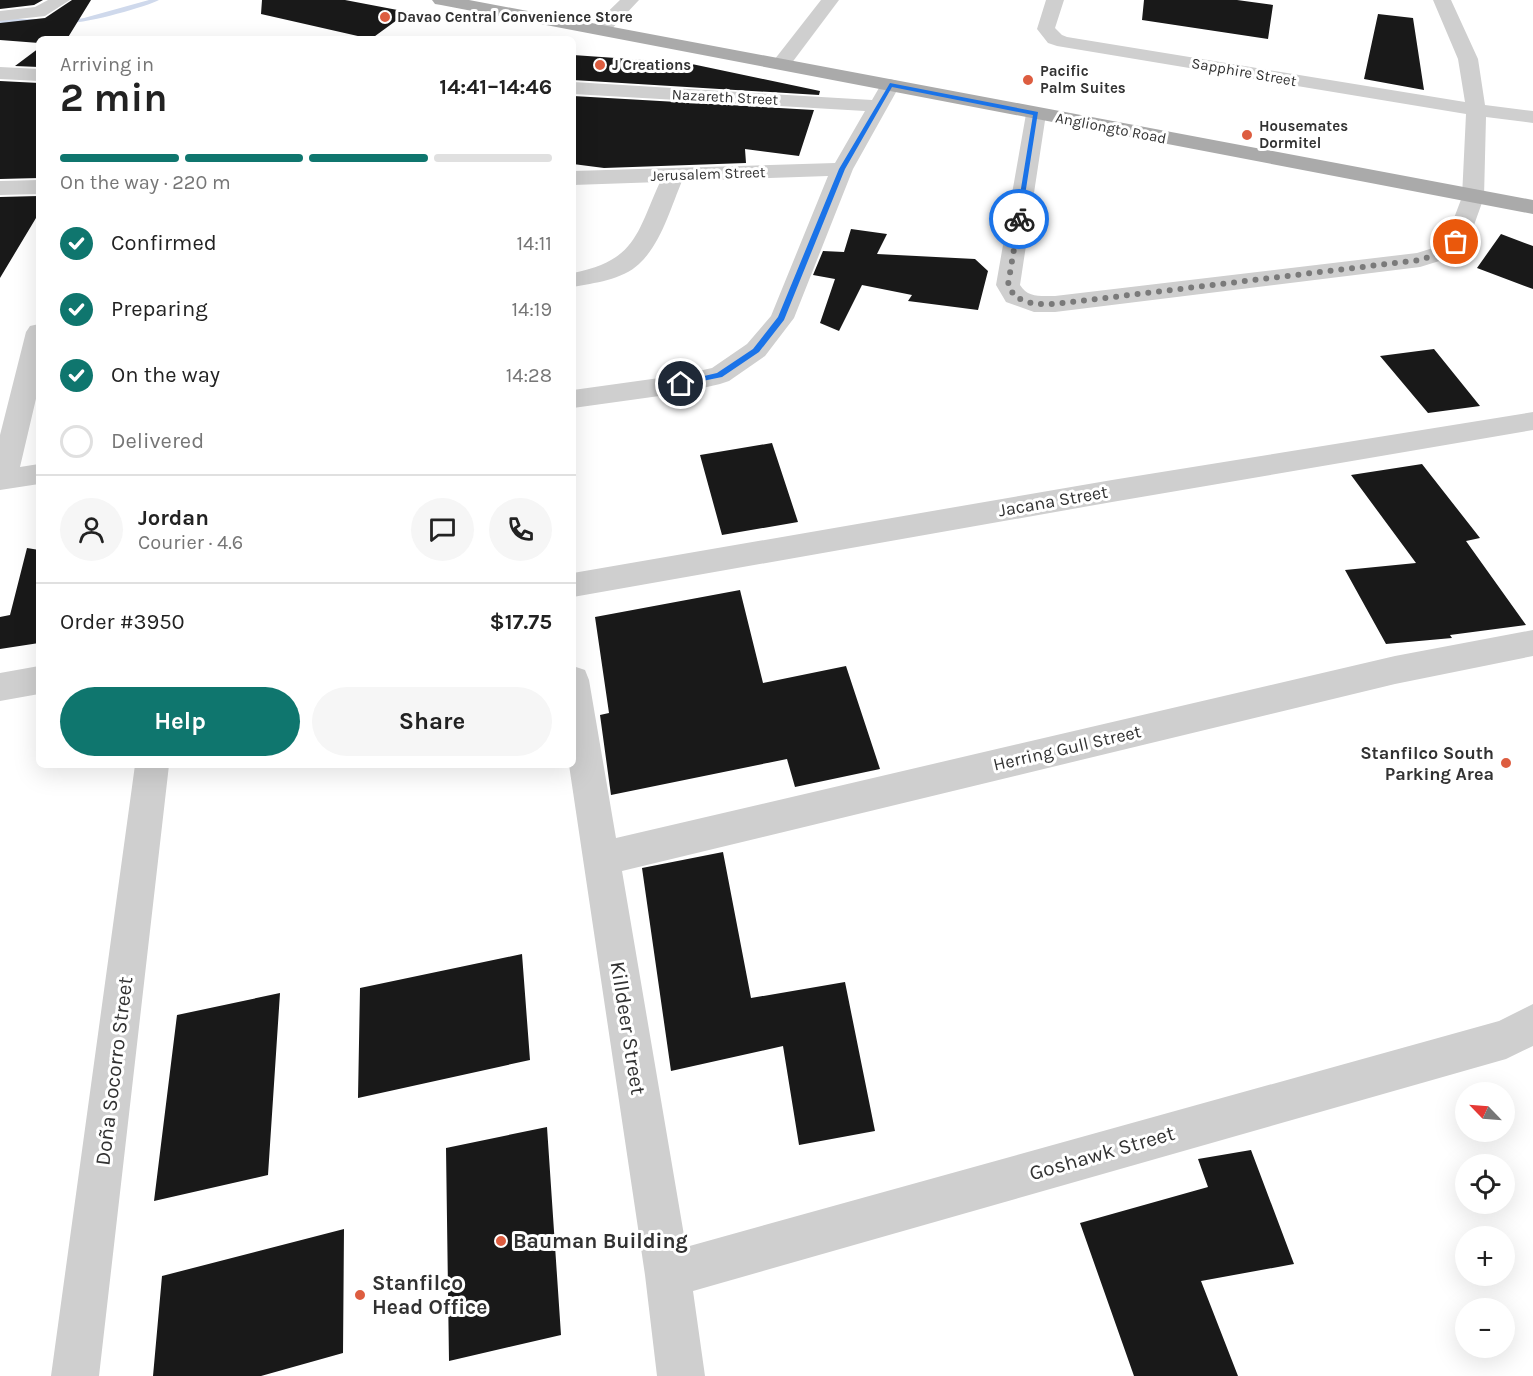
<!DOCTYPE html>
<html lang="en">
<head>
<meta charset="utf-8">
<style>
	:root { --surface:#fff; --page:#f6f6f6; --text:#222; --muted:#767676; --line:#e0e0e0; --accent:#0f766e }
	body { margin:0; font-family:Karla,sans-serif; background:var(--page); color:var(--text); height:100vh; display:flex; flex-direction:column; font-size:22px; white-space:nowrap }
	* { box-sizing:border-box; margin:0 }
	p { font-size:20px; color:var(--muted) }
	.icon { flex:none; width:33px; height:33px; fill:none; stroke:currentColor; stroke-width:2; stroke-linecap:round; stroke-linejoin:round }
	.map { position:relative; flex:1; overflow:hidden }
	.panel { position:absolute; left:36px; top:36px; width:540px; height:732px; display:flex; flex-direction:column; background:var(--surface); border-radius:9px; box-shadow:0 6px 24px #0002 }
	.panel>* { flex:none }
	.needle { width:39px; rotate:295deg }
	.tools { position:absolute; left:1455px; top:1082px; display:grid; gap:12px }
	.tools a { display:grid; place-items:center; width:60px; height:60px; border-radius:50%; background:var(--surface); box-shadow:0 6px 24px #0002; font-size:30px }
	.pin { position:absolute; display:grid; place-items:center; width:51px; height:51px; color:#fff; margin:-26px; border:3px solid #fff; border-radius:50%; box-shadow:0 2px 6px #0007 }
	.courier { position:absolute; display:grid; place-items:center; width:60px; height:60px; margin:-30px; border:4px solid #1a73e8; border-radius:50%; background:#fff; color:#222; box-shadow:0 2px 8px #0007 }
	.head em { font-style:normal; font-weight:700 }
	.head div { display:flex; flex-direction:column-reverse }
	.head { display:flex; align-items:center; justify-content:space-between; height:102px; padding:0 24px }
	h1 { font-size:39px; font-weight:700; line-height:45px }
	.bar { display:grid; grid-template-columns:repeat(4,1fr); gap:9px 6px; align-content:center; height:72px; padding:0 24px }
	.bar i { height:8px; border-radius:4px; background:var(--line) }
	.bar .on { background:var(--accent) }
	.bar p { grid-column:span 4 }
	.line { display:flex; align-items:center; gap:15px; padding:0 24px; border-top:2px solid var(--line) }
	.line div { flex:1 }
	.round { display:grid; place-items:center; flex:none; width:63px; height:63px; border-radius:32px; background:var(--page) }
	ol { padding:0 24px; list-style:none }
	li { display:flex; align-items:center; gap:18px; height:66px }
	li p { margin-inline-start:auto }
	li .icon { padding:6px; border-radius:50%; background:var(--accent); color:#fff; stroke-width:4 }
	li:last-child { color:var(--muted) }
	li i { width:33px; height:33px; border:3px solid var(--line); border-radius:50% }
	.cta { display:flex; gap:12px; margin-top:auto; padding:12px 24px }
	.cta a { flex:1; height:69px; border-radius:36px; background:var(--accent); color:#fff; font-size:24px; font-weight:700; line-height:69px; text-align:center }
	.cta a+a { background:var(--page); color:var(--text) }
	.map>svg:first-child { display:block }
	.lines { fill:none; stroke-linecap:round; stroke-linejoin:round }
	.stream { fill:#cfd9ec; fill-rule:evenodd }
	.building { fill:#191919 }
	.minor { fill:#cfcfcf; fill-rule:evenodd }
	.major { fill:#aaa; fill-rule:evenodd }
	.route { fill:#1a73e8 }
	.done { stroke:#7a7a7a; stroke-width:6; stroke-dasharray:0 10.8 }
	.poi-dot { fill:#dd5d40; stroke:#fff; stroke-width:2 }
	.labels { text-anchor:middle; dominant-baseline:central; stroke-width:6; stroke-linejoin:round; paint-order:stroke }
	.far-poi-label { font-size:15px; font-weight:bold; fill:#323232; stroke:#fff; text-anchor:start }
	.far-street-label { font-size:15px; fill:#323232; stroke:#fff }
	.street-label { font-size:18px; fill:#323232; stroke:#fff }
	.poi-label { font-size:18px; font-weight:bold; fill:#323232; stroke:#fff; text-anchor:end }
	.near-street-label { font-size:21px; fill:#323232; stroke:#fff }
	.near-poi-label { font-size:21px; font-weight:bold; fill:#323232; stroke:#fff; text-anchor:start }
</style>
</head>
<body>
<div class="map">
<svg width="1533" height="1376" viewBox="0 0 1533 1376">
	<rect width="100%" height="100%" fill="#fff"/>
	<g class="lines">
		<path class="stream" d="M149,0H159C146,7 72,28 61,22L84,18Z
			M0,19H35L38,21L35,23H0Z"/>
	</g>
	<path class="building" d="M0,0H43L34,5L0,9Z
		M72,0H91L67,39H39V43L0,40V23L45,18Z
		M262,0H345L408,12L371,39L261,14Z
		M1144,0H1237L1273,5L1268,39L1142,20Z
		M1378,14L1413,18L1424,90L1364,79Z
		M39,48V67L15,66Z
		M573,55L687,63L820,91L819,95L573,80Z
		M0,81L39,83V178L0,179Z
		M573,96L814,110L799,156L745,149L746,163L604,168L573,164Z
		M39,196V213L0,278V197Z
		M851,229L887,234L877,254L975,259L988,271L978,310L908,301L912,295L862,285L839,331L820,323L835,279L813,275L823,251L844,252Z
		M1501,234L1533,246V289L1477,268Z
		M1434,349L1480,406L1428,413L1380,356Z
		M772,443L798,522L722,535L700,455Z
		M1422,464L1480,538L1466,541L1526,625L1450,635L1452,638L1386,644L1345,570L1416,563L1351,475Z
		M27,548L39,550V643L0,649V617L10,615Z
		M740,590L763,683L846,666L880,769L795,787L787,759L611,795L600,715L609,713L595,617Z
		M723,852L751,998L845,982L875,1131L799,1145L783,1046L671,1071L642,868Z
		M522,954L530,1060L358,1098L360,988Z
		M280,993L268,1175L154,1201L177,1015Z
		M547,1127L561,1335L449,1361L446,1148Z
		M1251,1150L1294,1264L1201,1281L1238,1376H1134L1080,1223L1208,1187L1198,1159Z
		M344,1229L343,1353L261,1376H153L162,1276Z"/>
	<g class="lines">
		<path class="minor" d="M48,0H70L45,16L0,21V11L35,7Z
			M620,0H639L607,34H593L591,30L593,26Z
			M821,0H839L788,68H774L771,64Z
			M1046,0H1064L1055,28L1062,35L1067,37L1465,102L1458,59L1433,0H1451L1478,59L1485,105L1533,111V123L1486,117L1484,197L1468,242L1449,258L1420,267L1055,312H1034L1006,302L996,285L1026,114L1029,110H1043L1046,114L1020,285C1028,298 1041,296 1055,296L1417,253L1433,248L1446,239L1462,197L1466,114L1057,46L1048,43L1037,29Z
			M0,67L39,69V81L0,79Z
			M890,79L897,81L900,85L853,169L794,318L765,356L729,381L720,384L681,393L573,408V390L681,375L712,368L747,344L771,316L828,176L682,181C671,207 661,244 639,264C622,280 594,283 573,287V273C636,260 636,235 660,182L573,185V171L835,163L865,111L573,94V82L872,100L883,81Z
			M39,180V194L0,195V181Z
			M39,324V386L20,467L39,464V484L0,490V435L26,332L30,326Z
			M1533,412V430L1112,502L573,597V573L1112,480Z
			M1533,630V656L1395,684L622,871L686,1247L1499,1021L1533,1004V1046L1506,1059L693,1291L705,1376H657L645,1275L569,765H573V666L585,670L589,680L616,838L1395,656Z
			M39,666V694L0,701V673Z
			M135,765H169L99,1376H51Z"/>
		<path class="major" d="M432,0H469L1533,200V214L441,5L435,4Z"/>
	</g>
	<path class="route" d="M890,83L1038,112L1021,221L1016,219L1033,115L892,87L845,169L784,320L759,352L722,377L678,386V382L717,373L753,349L778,317L839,169Z"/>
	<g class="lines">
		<path class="done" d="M1019,219L1008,285L1015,297L1034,304H1055L1420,260L1441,253L1456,242"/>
	</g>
	<g class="poi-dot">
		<circle cx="385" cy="17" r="6"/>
		<circle cx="600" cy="65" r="6"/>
		<circle cx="1028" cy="80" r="6"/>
		<circle cx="1247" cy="135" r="6"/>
		<circle cx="1506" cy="763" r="6"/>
		<circle cx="501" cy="1241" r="6"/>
		<circle cx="360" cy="1295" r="6"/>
	</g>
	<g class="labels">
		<g class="far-poi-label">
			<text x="397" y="17">Davao Central Convenience Store</text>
			<text x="612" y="65">J Creations</text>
			<text x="1040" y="71">Pacific<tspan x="1040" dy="17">Palm Suites</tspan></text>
			<text x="1259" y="126">Housemates<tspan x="1259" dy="17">Dormitel</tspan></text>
		</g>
		<g class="far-street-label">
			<text transform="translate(1244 72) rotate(10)">Sapphire Street</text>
			<text transform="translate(725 97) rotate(3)">Nazareth Street</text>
			<text transform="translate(1111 128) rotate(11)">Angliongto Road</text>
			<text transform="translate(708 174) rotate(-2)">Jerusalem Street</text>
		</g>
		<g class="street-label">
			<text transform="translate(1053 501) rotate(-10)">Jacana Street</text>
			<text transform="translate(1067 748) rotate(-13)">Herring Gull Street</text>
		</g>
		<g class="poi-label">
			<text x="1494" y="753">Stanfilco South<tspan x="1494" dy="21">Parking Area</tspan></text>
		</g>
		<g class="near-street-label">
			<text transform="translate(628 1028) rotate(81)">Killdeer Street</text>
			<text transform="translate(114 1071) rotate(-83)">Doña Socorro Street</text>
			<text transform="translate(1102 1153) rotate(-16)">Goshawk Street</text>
		</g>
		<g class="near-poi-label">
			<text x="513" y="1241">Bauman Building</text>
			<text x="372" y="1283">Stanfilco<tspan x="372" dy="24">Head Office</tspan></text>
		</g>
	</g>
</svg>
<div class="tools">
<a><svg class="needle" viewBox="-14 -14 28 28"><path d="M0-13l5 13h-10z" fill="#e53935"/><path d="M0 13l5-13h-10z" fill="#767676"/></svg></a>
<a><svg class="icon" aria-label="locate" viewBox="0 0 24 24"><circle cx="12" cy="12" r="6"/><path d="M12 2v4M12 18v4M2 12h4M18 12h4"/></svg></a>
<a>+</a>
<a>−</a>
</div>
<div class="pin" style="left:1456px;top:242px;background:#ea580c"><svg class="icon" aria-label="bag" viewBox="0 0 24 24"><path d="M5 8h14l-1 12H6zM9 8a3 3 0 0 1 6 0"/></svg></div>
<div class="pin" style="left:681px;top:384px;background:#1f2937"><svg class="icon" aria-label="home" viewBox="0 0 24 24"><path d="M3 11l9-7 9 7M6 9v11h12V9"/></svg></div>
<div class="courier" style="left:1019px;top:219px"><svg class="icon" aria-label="bike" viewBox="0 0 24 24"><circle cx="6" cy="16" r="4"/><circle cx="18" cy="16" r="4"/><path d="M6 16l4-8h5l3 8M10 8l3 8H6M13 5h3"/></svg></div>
<section class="panel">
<div class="head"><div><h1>2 min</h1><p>Arriving in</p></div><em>14:41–14:46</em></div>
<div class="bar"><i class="on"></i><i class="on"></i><i class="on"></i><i></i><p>On the way · 220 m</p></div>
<ol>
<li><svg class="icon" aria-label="check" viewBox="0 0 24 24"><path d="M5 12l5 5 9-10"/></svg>Confirmed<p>14:11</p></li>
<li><svg class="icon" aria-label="check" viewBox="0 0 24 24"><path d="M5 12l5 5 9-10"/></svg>Preparing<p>14:19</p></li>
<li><svg class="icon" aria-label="check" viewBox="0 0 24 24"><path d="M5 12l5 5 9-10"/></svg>On the way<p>14:28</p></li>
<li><i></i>Delivered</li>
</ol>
<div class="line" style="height:108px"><a class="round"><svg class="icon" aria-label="person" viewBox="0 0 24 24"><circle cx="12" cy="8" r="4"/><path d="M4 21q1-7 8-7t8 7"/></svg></a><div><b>Jordan</b><p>Courier · 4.6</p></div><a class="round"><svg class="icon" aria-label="chat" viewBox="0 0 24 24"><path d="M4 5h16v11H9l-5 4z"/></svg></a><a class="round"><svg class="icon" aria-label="phone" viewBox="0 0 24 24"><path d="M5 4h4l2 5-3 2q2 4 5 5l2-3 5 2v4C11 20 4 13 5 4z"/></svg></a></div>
<div class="line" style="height:78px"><div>Order #3950</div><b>$17.75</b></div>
<div class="cta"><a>Help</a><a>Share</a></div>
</section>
</div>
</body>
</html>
